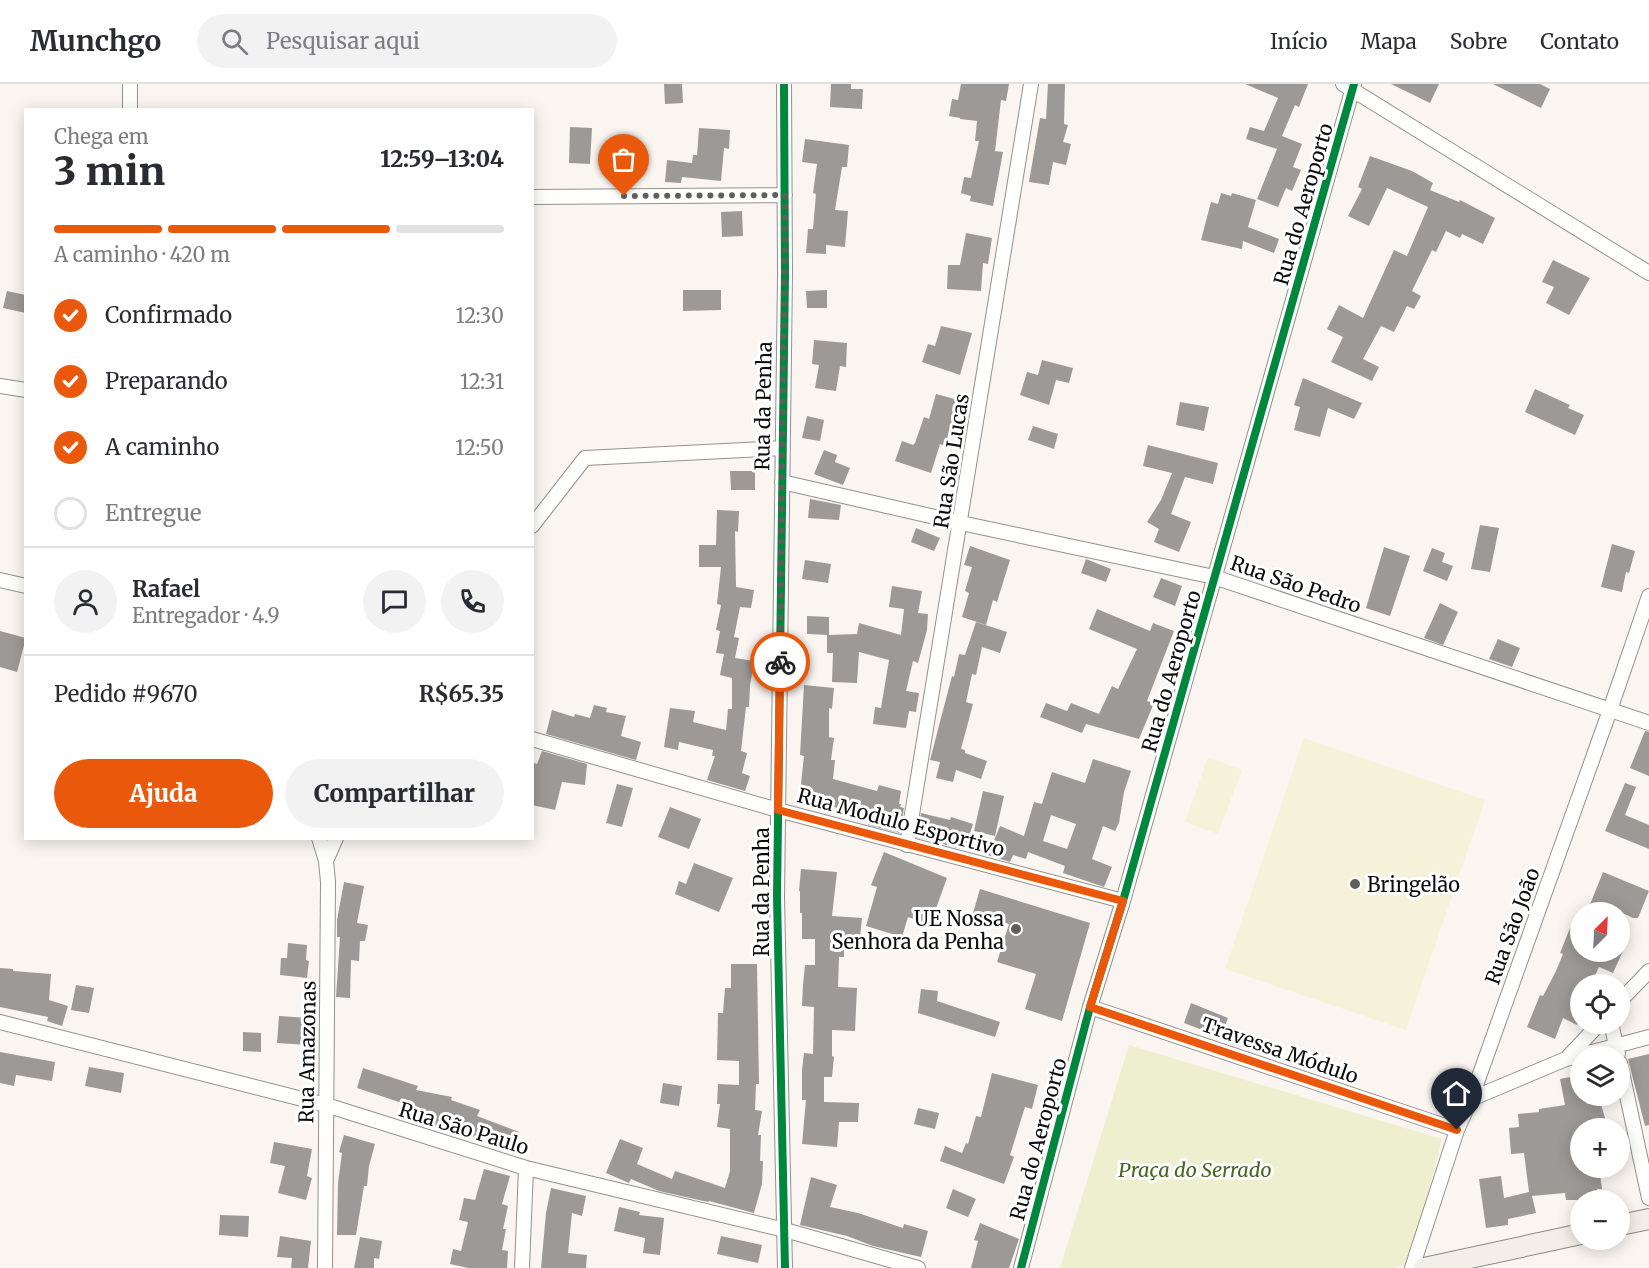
<!DOCTYPE html>
<html lang="pt">
<head>
<meta charset="utf-8">
<style>
	:root { --surface:#fff; --page:#f2f2f3; --text:#2b2b33; --muted:#7c7c81; --line:#e1e1e2; --accent:#ea580c }
	body { margin:0; font-family:Merriweather,serif; background:var(--page); color:var(--text); height:100vh; display:flex; flex-direction:column; font-size:22px; white-space:nowrap }
	* { box-sizing:border-box; margin:0 }
	p { font-size:20px; color:var(--muted) }
	.icon { flex:none; width:33px; height:33px; fill:none; stroke:currentColor; stroke-width:2; stroke-linecap:round; stroke-linejoin:round }
	.map { position:relative; flex:1; overflow:hidden }
	.details { position:absolute; left:24px; top:24px; width:510px; height:732px; display:flex; flex-direction:column; background:var(--surface); border-radius:0px; box-shadow:0 3px 15px #0003 }
	.details>* { flex:none }
	.needle { width:39px; rotate:24deg }
	.tools { position:absolute; left:1570px; top:818px; display:grid; gap:12px }
	.tools a { display:grid; place-items:center; width:60px; height:60px; border-radius:50%; background:var(--surface); box-shadow:0 3px 15px #0003; font-size:30px }
	.pin { position:absolute; display:grid; place-items:center; width:51px; height:51px; color:#fff; margin:-62px -26px; border-radius:50% 50% 50% 0; rotate:-45deg; box-shadow:0 0 6px #0007 }
	.pin .icon { rotate:45deg }
	.courier { position:absolute; display:grid; place-items:center; width:60px; height:60px; margin:-30px; border:4px solid #ea580c; border-radius:50%; background:#fff; color:#222; box-shadow:0 2px 8px #0007 }
	.headline em { font-style:normal; font-weight:800 }
	.headline div { display:flex; flex-direction:column-reverse }
	.headline { display:flex; align-items:center; justify-content:space-between; height:102px; padding:0 30px }
	h1 { font-size:39px; font-weight:800; line-height:45px }
	.bar { display:grid; grid-template-columns:repeat(4,1fr); gap:9px 6px; align-content:center; height:72px; padding:0 30px }
	.bar i { height:8px; border-radius:4px; background:var(--line) }
	.bar .current { background:var(--accent) }
	.bar p { grid-column:span 4 }
	.line { display:flex; align-items:center; gap:15px; padding:0 30px; border-top:2px solid var(--line) }
	.line div { flex:1 }
	.round { display:grid; place-items:center; flex:none; width:63px; height:63px; border-radius:32px; background:var(--page) }
	ol { padding:0 30px; list-style:none }
	li { display:flex; align-items:center; gap:18px; height:66px }
	li p { margin-inline-start:auto }
	li .icon { padding:6px; border-radius:50%; background:var(--accent); color:#fff; stroke-width:4 }
	li:last-child { color:var(--muted) }
	li i { width:33px; height:33px; border:3px solid var(--line); border-radius:50% }
	.cta { display:flex; gap:12px; margin-top:auto; padding:12px 30px }
	.cta a { flex:1; height:69px; border-radius:36px; background:var(--accent); color:#fff; font-size:24px; font-weight:800; line-height:69px; text-align:center }
	.cta a+a { background:var(--page); color:var(--text) }
	header { display:flex; align-items:center; gap:36px; box-sizing:border-box; height:84px; padding:0 30px; background:var(--surface); border-bottom:2px solid var(--line) }
	header strong { font-size:28px }
	nav { display:flex; gap:33px; margin-inline-start:auto; font-size:21px }
	.search { width:420px; height:54px; background:var(--page); display:flex; align-items:center; gap:15px; box-sizing:border-box; padding:0 21px; border-radius:33px; color:var(--muted); font-size:22px }
	.map>svg:first-child { display:block }
	.green { fill:#eeefcf }
	.pitch { fill:#f5f2d9 }
	.building { fill:#9d9996; fill-rule:evenodd }
	.lines { fill:none; stroke-linecap:round; stroke-linejoin:round }
	.street-casing { stroke:#93918f; stroke-width:16 }
	.secondary-casing { stroke:#8a8885; stroke-width:22 }
	.street { stroke:#fefefd; stroke-width:14 }
	.secondary { stroke:#f4eee8; stroke-width:20 }
	.cycleway-casing { stroke:#fff; stroke-width:11 }
	.cycleway { stroke:#00873e; stroke-width:8 }
	.done { stroke:#5f5e5c; stroke-width:6; stroke-dasharray:0 10.8 }
	.route { stroke:#ea580c; stroke-width:8 }
	.poi-dot { fill:#5f5e5c; stroke:#fff; stroke-width:2 }
	.labels { text-anchor:middle; dominant-baseline:central; stroke-width:6; stroke-linejoin:round; paint-order:stroke }
	.street-label { font-size:20px; fill:#0c0c0c; stroke:#fff }
	.poi-label { font-size:20px; fill:#0c0c0c; stroke:#fff; text-anchor:start }
	.park-label { font-size:20px; font-style:italic; fill:#46651b; stroke:#fff }
</style>
</head>
<body>
<header>
<strong>Munchgo</strong>
<div class="search"><svg class="icon" aria-label="search" viewBox="0 0 24 24"><circle cx="10" cy="10" r="6"/><path d="M15 15l6 6"/></svg>Pesquisar aqui</div>
<nav><a>Início</a><a>Mapa</a><a>Sobre</a><a>Contato</a></nav>
</header>
<div class="map">
<svg width="1649" height="1184" viewBox="0 0 1649 1184">
	<rect width="100%" height="100%" fill="#faf5f0"/>
	<path class="green" d="M1129,961L1442,1055L1410,1180L1393,1184H1060Z"/>
	<path class="pitch" d="M1304,654L1485,716L1406,946L1225,885Z
		M1208,673L1242,686L1218,750L1185,738Z"/>
	<path class="building" d="M664,0H682L683,19L665,20Z
		M831,0H851V5H863L862,25L830,23Z
		M961,0H1009L1006,17L1001,16L995,67L1003,68L993,122L970,117L971,112L961,109L964,93L971,94L979,57H975L977,37L960,35V34L949,32L952,15L958,16Z
		M1048,0H1065L1064,40L1068,41L1063,58L1071,60L1066,81L1053,78L1049,101L1029,98L1040,34L1046,35Z
		M1245,0H1308L1299,23L1295,21L1282,52L1302,60L1293,83L1301,86L1292,107L1286,104L1278,123L1257,115L1277,65L1246,55L1250,43L1264,47L1278,14Z
		M1391,0H1439L1430,19Z
		M1493,0H1540L1550,5L1541,24Z
		M570,43L592,44L590,80L569,79Z
		M699,44L730,46L729,65L724,64L721,97L682,93L681,99L665,98L667,76L692,79L693,71H697Z
		M805,55L849,61L847,83H842L835,126L848,127L845,163L826,161V170L806,169L808,145H813L816,110L813,109L817,80L802,78Z
		M1370,72L1412,87L1433,99L1430,106L1459,118L1460,116L1495,134L1483,160L1462,150L1460,154L1446,147L1436,168L1432,166L1412,207L1421,212L1414,225L1407,222L1394,248L1381,242L1363,275L1379,283L1372,297L1331,278L1343,253L1327,245L1339,221L1363,234L1394,166L1407,172L1428,123L1387,104L1369,142L1348,132L1362,105L1358,103Z
		M1221,109L1231,112L1232,109L1256,116L1248,143L1279,155L1274,169L1243,157L1242,165L1201,156L1211,118L1218,120Z
		M742,127L743,152L722,153L721,128Z
		M966,149L992,154L988,180L983,179L981,207L947,205L948,181H960Z
		M1553,176L1590,194L1569,231L1546,219L1554,203L1542,198Z
		M683,206H721V226L683,227Z
		M827,206V224H807L806,207Z
		M7,207L26,211V229L3,224Z
		M941,242L972,249L960,291L922,278L928,260L935,262Z
		M814,256L847,259L846,283L840,282L836,307L815,304L819,281L812,280Z
		M1042,276L1073,284L1069,299L1056,296L1049,321L1020,311L1027,288L1038,291Z
		M1303,294L1362,319L1354,335L1328,324L1320,353L1294,346L1300,323L1294,321Z
		M1535,305L1570,321L1568,324L1584,331L1575,351L1525,328Z
		M936,310L958,316L945,362L940,360L931,389L895,377L902,357L913,361L915,359L924,333L929,335Z
		M1180,318L1209,323L1204,347L1176,341Z
		M807,332L824,336L820,357L802,354Z
		M1033,342L1058,350L1054,365L1028,356Z
		M1148,361L1218,379L1213,400L1185,393L1171,430L1191,438L1179,468L1154,458L1159,445L1147,438L1161,416L1172,389L1143,382Z
		M824,366L837,371L835,378L850,384L843,401L814,390Z
		M730,387H755V406H731Z
		M810,415L841,421L839,436L808,434Z
		M717,426L739,427L738,448L735,447L736,503L754,506L751,524L740,523L734,553L739,554L735,574L754,577L750,602L749,623H746L741,667L747,669L742,689L750,692L745,707L707,696L715,672H712L713,666L679,658L678,666L664,663L670,624L695,627L693,638L726,646L728,625H732V594L720,591L724,570L716,569L720,547L716,546L721,521L717,520L721,483H699V461H716Z
		M1480,441L1499,444L1490,488L1471,485Z
		M916,444L940,454L934,467L911,458Z
		M1612,460L1635,467L1629,489L1626,488L1622,508L1601,503Z
		M970,462L1010,476L997,518L993,516L986,541L962,533L969,509L965,507L972,483L964,481Z
		M1384,463L1410,472L1390,532L1366,524Z
		M1432,464L1445,469L1442,478L1453,482L1447,497L1423,487Z
		M1086,475L1111,485L1106,498L1081,489Z
		M805,476L831,480L828,499L802,495Z
		M1161,494L1182,502L1175,522L1153,513Z
		M892,502L922,507L918,529L928,530L927,546L918,579L913,577L906,607L919,609L916,628L909,627L906,644L873,640L875,623L881,624L889,576L859,568L857,599L832,598L833,569H827V551L857,550L859,539L901,551L904,525L889,523Z
		M1440,519L1458,528L1443,561L1424,554Z
		M1097,525L1150,547L1153,539L1174,547L1147,617L1154,619L1139,655L1086,640L1082,649L1040,633L1046,619L1067,627L1071,619L1099,630L1112,602L1118,605L1137,565L1089,545Z
		M807,532L829,533V551L807,550Z
		M976,538L1007,548L1000,569L982,563L976,591L972,590L966,618L973,620L961,665L965,666V669L987,677L981,695L956,686L953,698L936,694L940,678L930,676L952,592L954,593L959,570L965,571Z
		M0,547L26,554L17,588L0,583Z
		M1498,555L1520,564L1512,583L1489,575Z
		M804,601L834,604L832,625L829,624V653L834,654L831,676H835L833,695L877,707L879,701L901,707L899,720H901L900,723L904,724L900,749L868,741L870,734L834,723L799,718L804,672L800,671Z
		M594,621L607,624L606,628L626,632L621,652L641,658L636,676L546,650L552,626L574,633L575,630L590,634Z
		M1645,647L1649,648V692L1630,684Z
		M542,667L587,680L585,701L562,698L555,726L532,721V678L537,680Z
		M1093,675L1131,687L1124,708L1119,739L1115,747L1103,742L1092,775L1112,783L1104,803L1063,789L1065,782L1028,768L1026,775L1013,771L1010,778L988,771L1000,742L1024,752L1034,718L1042,720L1052,688L1085,699ZM1051,731L1076,740L1067,765L1043,757Z
		M1625,699L1636,703L1625,731L1649,741V765L1605,747Z
		M617,700L633,704L622,743L606,739Z
		M983,707L1004,712L995,752L974,747Z
		M670,723L701,735L689,765L658,753Z
		M921,729L950,736L951,733L973,740L965,766L917,753Z
		M884,768L947,794L930,841L908,833L902,853L866,842L877,803L871,801Z
		M694,779L733,794L719,828L675,810L679,797L686,800Z
		M801,785L837,788L832,832L862,834L860,853L844,852V873H839L838,903L857,904L855,947L832,946V972L834,973L832,993H824V1018L859,1019L858,1038H839L837,1063L802,1060L806,1016H802V986L804,969L813,970L814,923L802,922L803,901L805,881H815V855H802V829H800V807H799Z
		M1603,788L1649,807L1638,834H1633L1620,828H1587Z
		M344,798L364,802L357,839L368,841L365,857H360L359,877L351,876L350,914L336,913L340,853H337V836Z
		M980,805L1090,839L1062,937L1025,925L1036,890L997,878L1009,840L973,829Z
		M1570,844L1581,848V867H1623L1613,889L1599,883L1591,900H1581V933L1577,941L1563,934L1555,955L1527,943L1540,911L1543,912L1556,887L1563,870L1560,869Z
		M288,859L307,861L306,876L309,877L307,894L280,891L281,874H287Z
		M731,880H757L759,1000H756L755,1026L762,1027L758,1051H761L760,1077H763L762,1100L754,1129L709,1117L708,1118L659,1107L631,1095L629,1099L606,1089L620,1055L643,1064L637,1080L672,1095L675,1087L725,1104L730,1087V1045L717,1043L720,1020H717L718,1000L739,1001V977L717,976L718,929H723L725,904H731Z
		M0,884L13,885V887L51,890L49,916L68,922L62,942L47,937L48,933L0,923Z
		M76,901L94,904L89,929L71,926Z
		M921,905L938,907L937,917L1000,938L995,953L918,929Z
		M1191,919L1228,934L1221,953L1184,939Z
		M279,932L309,934L308,961L277,959Z
		M243,948L261,949V968L243,967Z
		M0,968L55,978L52,997L16,991L14,1002L0,999Z
		M1649,970V1041L1645,1042L1628,975Z
		M89,983L124,989L121,1009L85,1002Z
		M363,984L418,1002L416,1006L452,1013L451,1016L480,1026L477,1032L519,1048L511,1067L483,1056L427,1040L429,1028L357,1004Z
		M992,989L1038,1001L1032,1025L1025,1023L1010,1071L1014,1073L1004,1100L940,1077L945,1062L962,1069L966,1059L968,1060L976,1032L981,1033Z
		M1581,991V1011H1585L1587,1020L1600,1017L1608,1044H1581V1083H1599L1602,1105H1597V1116H1566L1565,1109L1532,1112L1536,1129L1508,1135V1141L1486,1144L1479,1095L1501,1092L1504,1114L1529,1108L1524,1069L1511,1070L1509,1044L1519,1043L1518,1030L1539,1028V1025L1565,1021L1560,995Z
		M663,999L682,1002L679,1022L660,1019Z
		M918,1024L939,1029L935,1045L914,1040Z
		M344,1051L375,1060L369,1082L367,1102H364L356,1151H337L338,1099L342,1069L339,1068Z
		M274,1058L312,1065L307,1092L312,1094L306,1116L278,1109L285,1082L270,1079Z
		M484,1085L510,1092L502,1120L508,1122L503,1145H506L502,1166L508,1167L507,1184H468L450,1180L453,1165L461,1167L468,1138L459,1136L464,1114L475,1116Z
		M811,1093L837,1101L830,1123L858,1129L903,1144L904,1140L928,1147L921,1173L873,1162L847,1152L800,1141Z
		M551,1104L586,1112L582,1132L572,1129L568,1169L587,1171L586,1184H541L546,1129Z
		M953,1105L976,1115L968,1133L946,1124Z
		M619,1123L640,1128L639,1131L664,1134L660,1171L643,1169L645,1154L614,1147Z
		M220,1131L249,1132L248,1153L219,1151Z
		M980,1139L1019,1155L1009,1184H971L978,1157L974,1156Z
		M280,1152L311,1157L308,1184H291L292,1174L277,1173Z
		M721,1152L762,1161L758,1179L717,1170Z
		M360,1153L382,1157L379,1175L374,1174V1184H354Z"/>
	<g class="lines">
		<defs>
			<path id="street" d="M130,0V26
				M784,0L785,190L777,813L785,1184
				M1343,0L1649,189
				M532,113L785,111
				M0,302L26,306
				M782,398L961,439L1214,493L1649,639
				M532,442L585,374L783,364
				M0,496L26,502
				M532,655L778,726L1123,817
				M319,754L326,777L328,798L325,1184
				M907,761L1031,0
				M326,777L336,754
				M1620,917L1649,887
				M1090,923L1457,1046
				M0,938L326,1021L526,1084L785,1146L918,1184
				M1611,939L1618,970
				M1568,973L1600,939
				M1620,979L1649,1114
				M1471,1015L1566,975L1649,953
				M522,1184L526,1084
				M1021,1184L1090,923L1123,817L1354,0
				M1412,1184L1457,1046L1471,1015L1610,626L1649,512"/>
			<path id="secondary" d="M1620,1141L1649,1135
				M1424,1184L1581,1150"/>
		</defs>
		<use href="#street" class="street-casing"/>
		<use href="#secondary" class="secondary-casing"/>
		<use href="#street" class="street"/>
		<use href="#secondary" class="secondary"/>
		<defs>
			<path id="cycleway" d="M784,0L785,190L777,813L785,1184
				M1021,1184L1090,923L1123,817L1354,0"/>
		</defs>
		<use href="#cycleway" class="cycleway-casing"/>
		<use href="#cycleway" class="cycleway"/>
	</g>
	<g class="lines">
		<path class="done" d="M624,112L785,111L780,578"/>
		<path class="route" d="M780,578L778,726L1123,817L1090,923L1457,1046"/>
	</g>
	<g class="poi-dot">
		<circle cx="1355" cy="800" r="6"/>
		<circle cx="1016" cy="845" r="6"/>
	</g>
	<g class="labels">
		<g class="street-label">
			<text transform="translate(1303 120) rotate(-74)">Rua do Aeroporto</text>
			<text transform="translate(763 322) rotate(-89)">Rua da Penha</text>
			<text transform="translate(951 377) rotate(-81)">Rua São Lucas</text>
			<text transform="translate(1296 500) rotate(19)">Rua São Pedro</text>
			<text transform="translate(1171 587) rotate(-74)">Rua do Aeroporto</text>
			<text transform="translate(901 738) rotate(15)">Rua Modulo Esportivo</text>
			<text transform="translate(761 808) rotate(-90)">Rua da Penha</text>
			<text transform="translate(1512 842) rotate(-70)">Rua São João</text>
			<text transform="translate(1280 966) rotate(19)">Travessa Módulo</text>
			<text transform="translate(307 968) rotate(-89)">Rua Amazonas</text>
			<text transform="translate(464 1044) rotate(17)">Rua São Paulo</text>
			<text transform="translate(1038 1055) rotate(-75)">Rua do Aeroporto</text>
		</g>
		<g class="poi-label">
			<text x="1367" y="800">Bringelão</text>
			<text x="1004" y="834" text-anchor="end">UE Nossa<tspan x="1004" dy="23">Senhora da Penha</tspan></text>
		</g>
		<g class="park-label">
			<text x="1195" y="1085">Praça do Serrado</text>
		</g>
	</g>
</svg>
<div class="tools">
<a><svg class="needle" viewBox="-14 -14 28 28"><path d="M0-13l5 13h-10z" fill="#e53935"/><path d="M0 13l5-13h-10z" fill="#7c7c81"/></svg></a>
<a><svg class="icon" aria-label="locate" viewBox="0 0 24 24"><circle cx="12" cy="12" r="6"/><path d="M12 2v4M12 18v4M2 12h4M18 12h4"/></svg></a>
<a><svg class="icon" aria-label="layers" viewBox="0 0 24 24"><path d="M12 4l9 5-9 5-9-5zM3 14l9 5 9-5"/></svg></a>
<a>+</a>
<a>−</a>
</div>
<div class="pin" style="left:624px;top:112px;background:#ea580c"><svg class="icon" aria-label="bag" viewBox="0 0 24 24"><path d="M5 8h14l-1 12H6zM9 8a3 3 0 0 1 6 0"/></svg></div>
<div class="pin" style="left:1457px;top:1046px;background:#1f2937"><svg class="icon" aria-label="home" viewBox="0 0 24 24"><path d="M3 11l9-7 9 7M6 9v11h12V9"/></svg></div>
<div class="courier" style="left:780px;top:578px"><svg class="icon" aria-label="bike" viewBox="0 0 24 24"><circle cx="6" cy="16" r="4"/><circle cx="18" cy="16" r="4"/><path d="M6 16l4-8h5l3 8M10 8l3 8H6M13 5h3"/></svg></div>
<section class="details">
<div class="headline"><div><h1>3 min</h1><p>Chega em</p></div><em>12:59–13:04</em></div>
<div class="bar"><i class="current"></i><i class="current"></i><i class="current"></i><i></i><p>A caminho · 420 m</p></div>
<ol>
<li><svg class="icon" aria-label="check" viewBox="0 0 24 24"><path d="M5 12l5 5 9-10"/></svg>Confirmado<p>12:30</p></li>
<li><svg class="icon" aria-label="check" viewBox="0 0 24 24"><path d="M5 12l5 5 9-10"/></svg>Preparando<p>12:31</p></li>
<li><svg class="icon" aria-label="check" viewBox="0 0 24 24"><path d="M5 12l5 5 9-10"/></svg>A caminho<p>12:50</p></li>
<li><i></i>Entregue</li>
</ol>
<div class="line" style="height:108px"><a class="round"><svg class="icon" aria-label="person" viewBox="0 0 24 24"><circle cx="12" cy="8" r="4"/><path d="M4 21q1-7 8-7t8 7"/></svg></a><div><b>Rafael</b><p>Entregador · 4.9</p></div><a class="round"><svg class="icon" aria-label="chat" viewBox="0 0 24 24"><path d="M4 5h16v11H9l-5 4z"/></svg></a><a class="round"><svg class="icon" aria-label="phone" viewBox="0 0 24 24"><path d="M5 4h4l2 5-3 2q2 4 5 5l2-3 5 2v4C11 20 4 13 5 4z"/></svg></a></div>
<div class="line" style="height:78px"><div>Pedido #9670</div><b>R$65.35</b></div>
<div class="cta"><a>Ajuda</a><a>Compartilhar</a></div>
</section>
</div>
</body>
</html>
